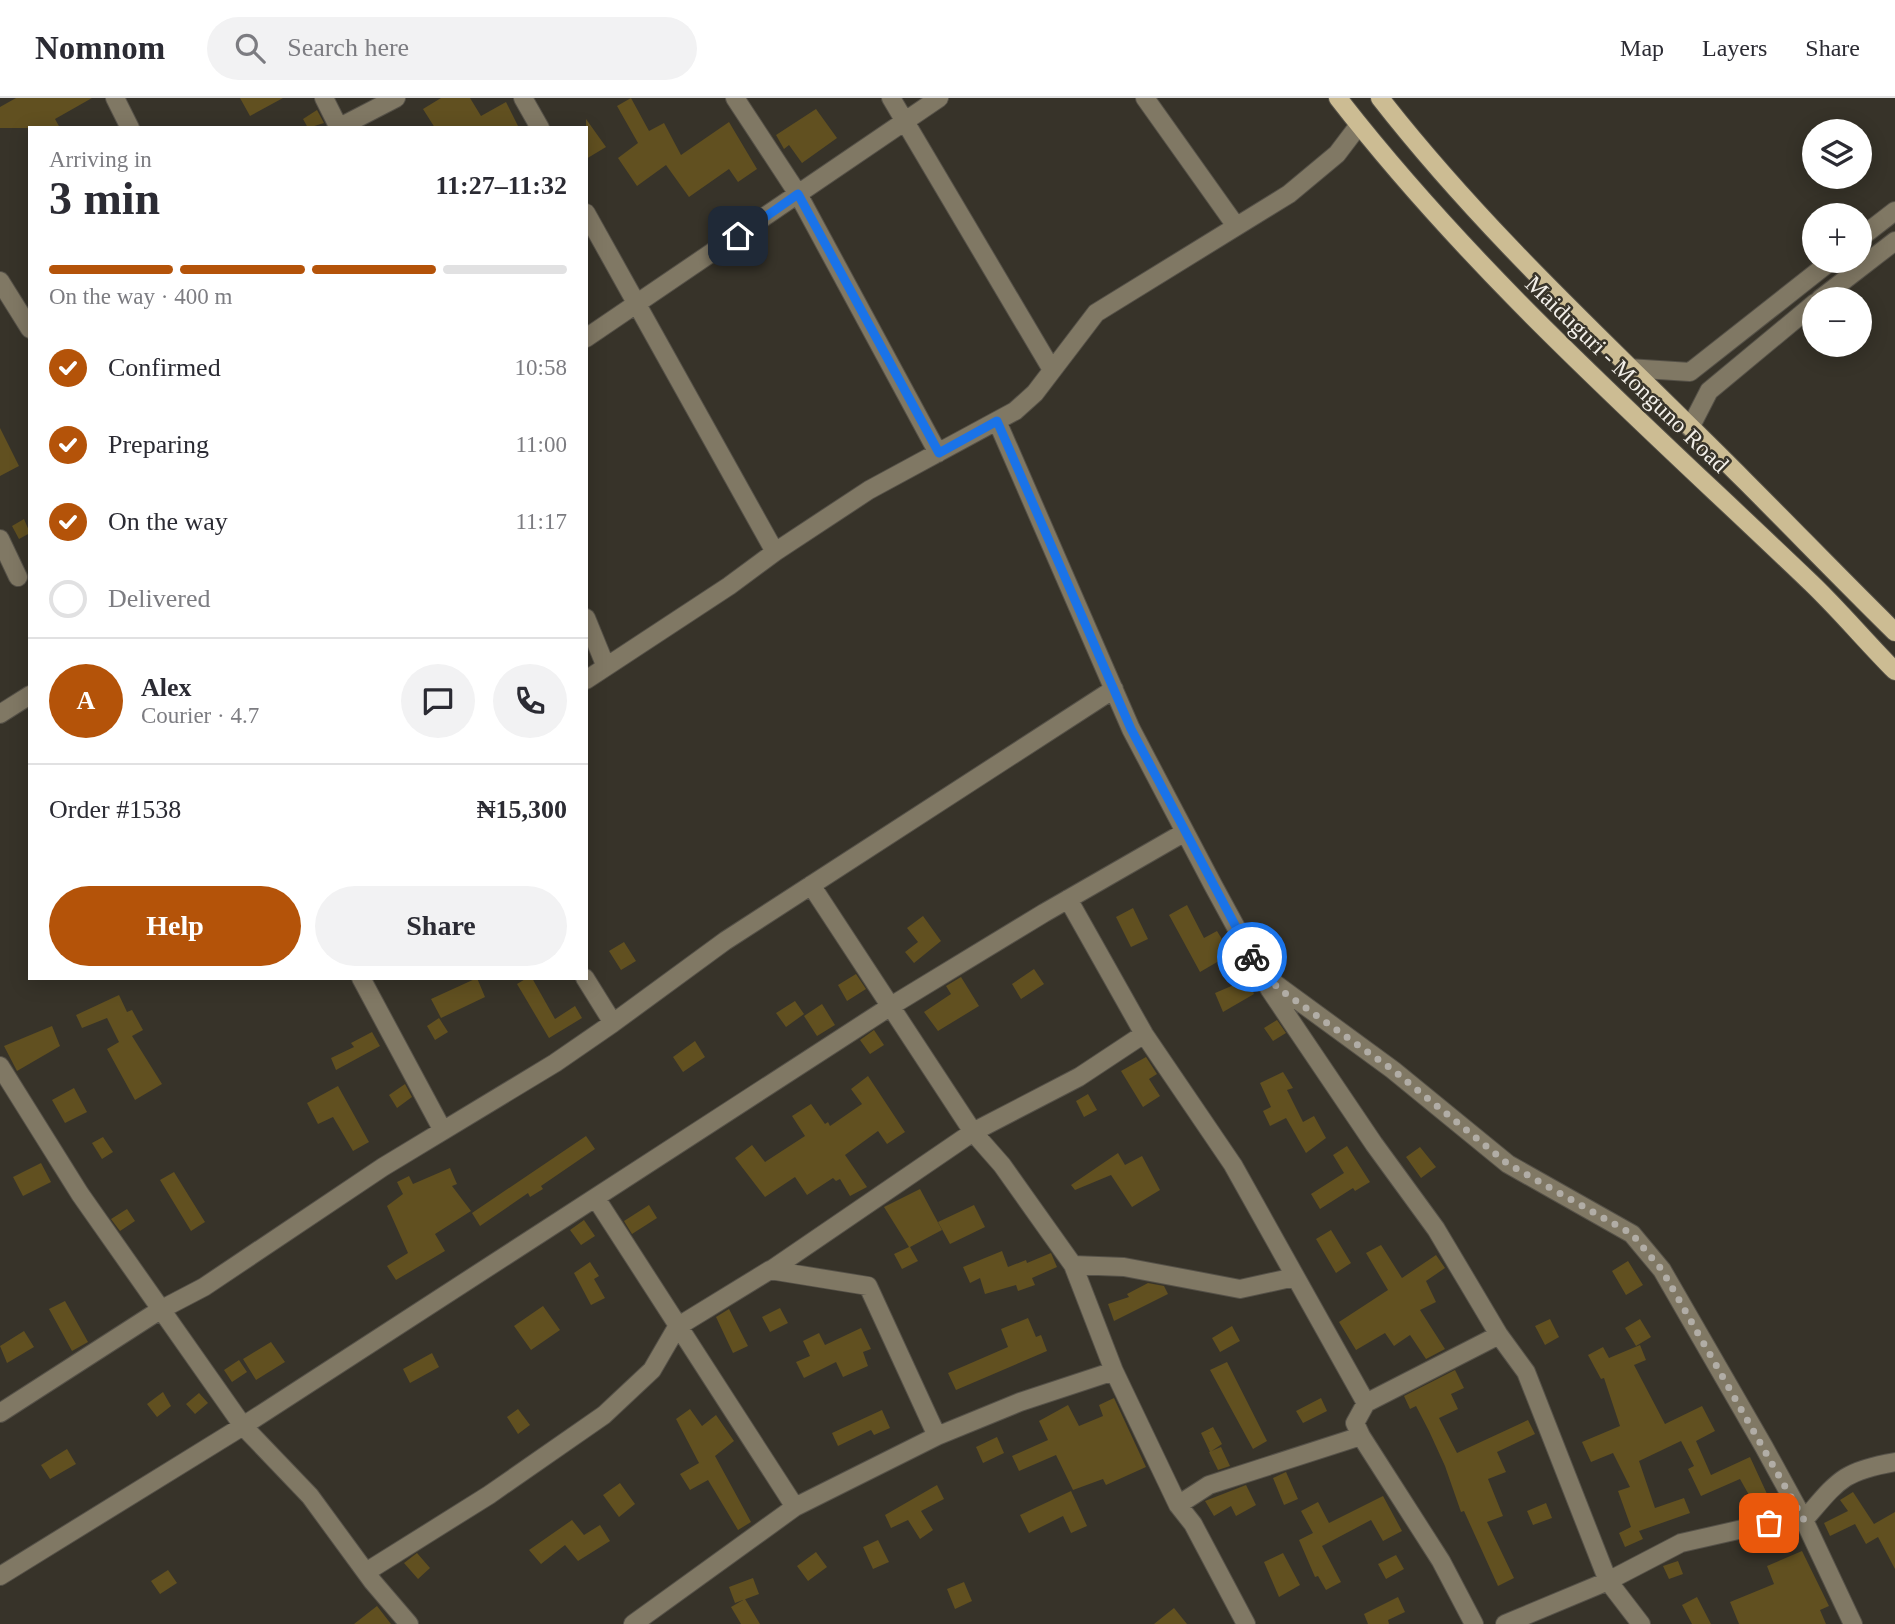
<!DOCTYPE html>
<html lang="en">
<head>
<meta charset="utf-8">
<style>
	:root { --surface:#fff; --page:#f2f2f3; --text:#2b2b33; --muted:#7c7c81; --line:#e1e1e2; --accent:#b45309 }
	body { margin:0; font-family:"Times New Roman",serif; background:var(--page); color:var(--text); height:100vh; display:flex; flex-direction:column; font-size:26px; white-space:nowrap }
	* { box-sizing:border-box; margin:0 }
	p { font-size:23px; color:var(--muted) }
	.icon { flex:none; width:38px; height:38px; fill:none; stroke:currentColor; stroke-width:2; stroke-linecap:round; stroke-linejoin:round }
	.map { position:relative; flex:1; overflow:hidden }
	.drawer { position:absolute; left:28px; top:28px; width:560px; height:854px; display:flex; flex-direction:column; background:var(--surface); border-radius:0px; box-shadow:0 4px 18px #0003 }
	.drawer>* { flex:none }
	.fabs { position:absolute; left:1802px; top:21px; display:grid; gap:14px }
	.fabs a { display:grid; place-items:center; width:70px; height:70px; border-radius:50%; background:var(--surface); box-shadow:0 4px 18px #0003; font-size:35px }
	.pin { position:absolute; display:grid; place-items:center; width:60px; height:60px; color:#fff; margin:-30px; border-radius:14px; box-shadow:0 4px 10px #0006 }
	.courier { position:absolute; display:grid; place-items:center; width:70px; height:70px; margin:-35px; border:5px solid #1a73e8; border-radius:50%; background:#fff; color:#222; box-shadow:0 2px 9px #0007 }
	.head em { font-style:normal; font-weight:800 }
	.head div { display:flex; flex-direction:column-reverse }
	.head { display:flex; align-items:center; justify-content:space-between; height:119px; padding:0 21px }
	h1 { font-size:46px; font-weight:800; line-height:52px }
	.bar { display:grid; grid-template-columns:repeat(4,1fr); gap:10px 7px; align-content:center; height:84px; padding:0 21px }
	.bar i { height:9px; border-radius:5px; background:var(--line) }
	.bar .on { background:var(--accent) }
	.bar p { grid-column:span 4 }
	.line { display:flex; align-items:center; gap:18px; padding:0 21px; border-top:2px solid var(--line) }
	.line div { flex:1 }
	.round { display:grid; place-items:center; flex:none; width:74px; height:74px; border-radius:37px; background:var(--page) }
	ol { padding:0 21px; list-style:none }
	li { display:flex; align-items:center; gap:21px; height:77px }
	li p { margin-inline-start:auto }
	li .icon { padding:7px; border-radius:50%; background:var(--accent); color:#fff; stroke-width:4 }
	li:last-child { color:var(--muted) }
	li i { width:38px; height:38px; border:4px solid var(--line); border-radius:50% }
	.button { display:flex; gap:14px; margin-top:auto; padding:14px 21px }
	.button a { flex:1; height:80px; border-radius:42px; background:var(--accent); color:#fff; font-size:28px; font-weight:800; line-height:80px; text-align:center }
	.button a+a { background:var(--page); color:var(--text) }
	header { display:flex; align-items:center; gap:42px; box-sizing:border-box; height:98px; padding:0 35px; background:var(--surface); border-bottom:2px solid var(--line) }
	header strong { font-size:33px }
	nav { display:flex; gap:38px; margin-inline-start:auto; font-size:24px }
	.search { width:490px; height:63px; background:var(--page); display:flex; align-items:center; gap:18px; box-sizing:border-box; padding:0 24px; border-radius:38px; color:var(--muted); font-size:26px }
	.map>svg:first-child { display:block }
	.building { fill:#615020 }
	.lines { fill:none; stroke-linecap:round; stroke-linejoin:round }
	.minor-casing { stroke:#555148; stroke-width:20 }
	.major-casing { stroke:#555148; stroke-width:20 }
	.minor { stroke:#807864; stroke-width:18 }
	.major { stroke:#ccbc93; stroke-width:18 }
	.done { stroke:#b1ada6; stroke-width:7; stroke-dasharray:0 12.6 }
	.route { stroke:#1a73e8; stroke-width:9 }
	.labels { text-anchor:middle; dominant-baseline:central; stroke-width:5; stroke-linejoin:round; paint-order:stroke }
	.street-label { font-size:24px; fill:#f2efe9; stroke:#373329 }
</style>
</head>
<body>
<header>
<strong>Nomnom</strong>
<div class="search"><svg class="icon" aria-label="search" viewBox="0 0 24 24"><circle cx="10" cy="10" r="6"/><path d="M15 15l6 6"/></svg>Search here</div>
<nav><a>Map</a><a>Layers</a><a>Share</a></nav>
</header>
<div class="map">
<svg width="1895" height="1526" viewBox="0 0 1895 1526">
	<rect width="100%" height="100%" fill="#373329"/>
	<path class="building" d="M16,0H92L55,21L60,30H0V9Z
		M240,0H283L250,18Z
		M441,0H470L481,18L506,4L519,30H435L423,11Z
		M631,0L649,33L664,25L681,57L729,24L757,71L738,84L729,71L689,99L666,67L637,88L618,60L638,45L617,8Z
		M816,11L837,40L802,65L789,47L784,51L776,37Z
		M317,12L324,25L308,30L303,21Z
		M586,21L606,49L586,61Z
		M0,330L19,368L0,378Z
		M24,421L30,435L19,441L12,428Z
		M1187,807L1204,840L1217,833L1231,856L1200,874L1169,817Z
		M1133,810L1148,841L1131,849L1116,819Z
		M923,818L941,843L914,865L905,854L918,844L907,830Z
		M624,844L636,863L621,872L609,853Z
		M1034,871L1044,886L1021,901L1012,886Z
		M856,876L866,891L847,903L838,887Z
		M961,879L979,908L938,933L924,914L951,896L946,888Z
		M477,880L485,899L441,920L431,901Z
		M527,880H532L555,921L575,908L582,920L549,940L517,886Z
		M1248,881L1254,896L1223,914L1215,895Z
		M119,897L127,914L132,912L143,932L132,938L162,986L135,1002L107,951L119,944L107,920L82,930L76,917Z
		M795,903L804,916L786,929L776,915Z
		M822,906L835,927L817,938L804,918Z
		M439,920L448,934L435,942L427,928Z
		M1277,922L1286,935L1273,943L1264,930Z
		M52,928L60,948L17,973L4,948Z
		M874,932L884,947L870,956L860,942Z
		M372,934L380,948L336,972L331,960L354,949L351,945Z
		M695,943L705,959L683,974L673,959Z
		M1146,959L1157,976L1149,981L1160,998L1143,1009L1121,973Z
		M1283,974L1293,990L1287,992L1303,1024L1314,1018L1326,1040L1306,1055L1286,1020L1270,1028L1263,1013L1271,1009L1260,985Z
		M868,978L905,1034L887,1046L878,1033L845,1057L867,1089L850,1098L840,1081L836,1083L833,1080L807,1097L795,1079L765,1099L735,1060L752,1047L765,1064L805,1038L792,1018L811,1006L825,1026L828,1024L830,1028L862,1006L851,991Z
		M405,986L412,999L397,1010L389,997Z
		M338,988L369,1044L353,1053L333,1019L318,1026L307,1005Z
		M74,990L87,1014L65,1025L52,1002Z
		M1088,996L1097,1012L1084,1019L1076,1003Z
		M586,1038L595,1051L541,1088L543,1091L530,1099L528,1095L480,1128L472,1115Z
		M103,1039L113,1054L102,1061L92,1045Z
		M1347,1048L1370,1084L1355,1093L1353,1090L1320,1111L1311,1096L1344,1075L1333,1057Z
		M1420,1049L1436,1069L1421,1080L1406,1059Z
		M1118,1055L1125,1067L1142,1058L1160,1092L1132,1109L1111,1077L1075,1092L1071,1087Z
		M41,1065L51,1084L23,1098L13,1079Z
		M450,1070L457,1086L452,1088L471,1113L435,1136L445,1153L396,1182L387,1168L408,1155L387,1108L403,1096L397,1084L409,1078L413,1086Z
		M174,1074L205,1124L191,1133L160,1082Z
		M920,1091L942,1132L910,1149L918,1163L902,1171L894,1156L909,1149L884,1109Z
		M649,1107L657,1120L632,1136L624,1123Z
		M974,1107L985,1129L950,1146L938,1124Z
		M127,1111L135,1123L120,1133L111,1121Z
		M584,1122L595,1138L581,1147L570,1132Z
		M1331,1132L1351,1165L1336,1175L1316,1141Z
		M1381,1147L1402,1180L1436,1157L1445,1170L1426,1183L1436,1204L1420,1212L1445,1251L1426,1261L1410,1237L1394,1248L1385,1235L1356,1252L1339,1224L1388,1192L1366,1155Z
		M1002,1153L1008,1169L1026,1162L1027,1165L1051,1155L1057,1169L1032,1180L1035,1187L1018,1193L1016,1187L985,1196L980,1180L970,1185L963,1169Z
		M1628,1163L1643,1187L1626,1197L1612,1173Z
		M590,1164L599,1178L594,1181L605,1200L591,1207L574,1175Z
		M1148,1185L1164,1188L1168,1196L1114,1223L1108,1206L1129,1199L1127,1196Z
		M65,1203L88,1244L72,1253L49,1211Z
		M543,1208L560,1232L531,1252L514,1228Z
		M780,1210L788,1225L770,1234L762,1219Z
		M729,1211L748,1248L733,1255L716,1219Z
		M1028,1220L1036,1239L1041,1237L1047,1253L956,1292L948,1275L1008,1249L1001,1231Z
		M1550,1221L1559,1239L1545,1247L1535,1228Z
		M1640,1221L1651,1239L1636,1248L1625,1230Z
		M1232,1228L1240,1243L1220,1254L1212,1240Z
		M861,1230L871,1251L863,1254L868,1268L843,1279L836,1264L804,1280L796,1264L810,1258L803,1243L819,1235L825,1247Z
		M24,1233L34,1249L7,1265L0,1248Z
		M271,1244L285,1264L256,1282L243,1261Z
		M1640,1247L1646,1262L1634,1267L1665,1326L1702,1308L1715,1333L1696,1343L1711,1377L1750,1359L1768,1398L1754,1406L1740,1381L1701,1398L1688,1371L1694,1368L1681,1343L1639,1363L1655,1410L1684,1400L1690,1415L1639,1433L1643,1441L1625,1449L1619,1435L1631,1429L1618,1393L1630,1389L1613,1355L1591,1364L1582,1344L1620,1328L1604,1280L1601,1281L1588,1257L1603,1249L1609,1260Z
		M432,1255L439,1269L410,1285L403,1271Z
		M239,1262L247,1274L232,1284L224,1272Z
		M1227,1264L1267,1343L1253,1351L1210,1272Z
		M1455,1272L1464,1290L1451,1296L1458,1311L1439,1320L1457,1355L1528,1322L1535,1336L1497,1354L1506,1374L1488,1381L1503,1418L1487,1424L1514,1480L1498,1488L1464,1413L1461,1414L1445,1368L1429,1333L1416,1308L1410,1311L1404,1298Z
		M163,1294L171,1308L157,1319L147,1306Z
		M199,1295L208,1305L195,1316L186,1306Z
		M1114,1300L1146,1369L1106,1387L1103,1381L1073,1392L1056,1357L1019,1373L1012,1358L1048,1342L1039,1323L1068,1307L1079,1328L1103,1318L1099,1307Z
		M1321,1300L1327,1313L1303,1325L1296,1313Z
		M518,1311L530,1327L518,1336L507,1319Z
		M690,1311L702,1328L716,1317L734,1343L715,1358L751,1424L738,1432L708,1382L690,1392L680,1376L699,1365L676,1321Z
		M882,1312L890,1330L874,1337L871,1332L838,1348L832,1335Z
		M1213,1329L1222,1346L1210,1354L1201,1335Z
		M997,1339L1004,1355L983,1365L976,1349Z
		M1221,1349L1230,1368L1218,1372L1209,1354Z
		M67,1351L76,1366L50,1381L41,1367Z
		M1286,1374L1298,1401L1284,1407L1273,1380Z
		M620,1385L635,1406L619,1419L603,1397Z
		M937,1387L944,1401L921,1413L933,1432L920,1441L908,1422L891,1430L885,1417Z
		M1246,1387L1256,1407L1236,1418L1231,1408L1214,1418L1205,1403Z
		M1071,1393L1087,1428L1071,1435L1063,1418L1029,1435L1020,1417Z
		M1853,1394L1874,1426L1895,1414V1471L1878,1439L1866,1446L1855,1426L1830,1438L1824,1425L1848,1413L1840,1402Z
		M1383,1398L1402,1433L1383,1443L1371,1422L1322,1448L1341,1484L1326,1492L1318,1478L1315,1479L1299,1442L1313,1435L1301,1413L1318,1404L1329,1425Z
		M1546,1405L1552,1420L1533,1427L1527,1413Z
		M572,1422L584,1437L600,1427L610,1443L578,1463L565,1447L541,1466L529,1452Z
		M878,1442L889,1464L873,1471L863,1449Z
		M1802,1453L1829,1508L1820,1512L1826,1526H1739L1730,1504L1774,1486L1767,1468Z
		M816,1454L827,1469L808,1483L797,1468Z
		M417,1455L430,1470L418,1481L404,1465Z
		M1283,1455L1300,1487L1279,1499L1264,1464Z
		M1396,1457L1404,1471L1386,1481L1378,1466Z
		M1678,1463L1683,1476L1669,1481L1663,1468Z
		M168,1472L177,1485L160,1496L151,1483Z
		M753,1480L759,1496L735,1505L729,1489Z
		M964,1484L972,1503L955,1511L947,1491Z
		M1398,1499L1405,1514L1388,1522L1389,1526H1368L1364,1516Z
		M1697,1499L1711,1526H1692L1682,1507Z
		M745,1501L760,1526H741L731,1509Z
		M377,1508L391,1526H354Z
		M1174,1510L1187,1526H1154Z"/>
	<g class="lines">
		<defs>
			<path id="minor" d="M115,0L130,30
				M324,0L339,30
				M523,0L540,30
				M735,0L798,96L938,355
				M891,0L1052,272
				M1145,0L1236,128
				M338,30L396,0
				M586,115L775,454L729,488L586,582
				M1860,140L1895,113
				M0,183L30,231
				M1820,201L1895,143
				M586,240L939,0
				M1628,270L1690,274L1831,163
				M997,323L1131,631L1213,787L1270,892L1374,1046L1436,1131L1499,1237L1526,1274L1608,1483L1641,1526
				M1690,330L1709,293L1815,205
				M0,441L18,479
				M775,454L869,392L1015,313L1035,295L1096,215L1289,96L1337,56L1359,27
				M586,520L606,569
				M0,616L30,597
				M1068,801L1144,936L1233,1067L1366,1305L1355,1325L1361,1338L1209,1387L1178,1407
				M361,880L442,1031
				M585,880L613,925L725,843L1114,591
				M1270,882L1393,972L1508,1066L1632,1136L1662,1172L1764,1349L1804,1422L1853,1526
				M0,968L80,1096L243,1328L310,1398L373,1484L409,1526
				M597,1102L795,1409
				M1073,1167L1124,1169L1240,1191L1295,1179
				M771,1172L973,1034L1079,979L1144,936
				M1114,1273L1178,1407L1193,1426L1246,1526
				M1366,1305L1499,1237
				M0,1315L160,1212L204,1189L383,1069L555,965L613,925
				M1361,1338L1441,1463L1474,1526
				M366,1474L489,1397L604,1317L652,1272L677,1229L770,1172L868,1188L937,1338L1020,1304L1114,1273L1073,1167L1002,1067L973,1034L811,787
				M0,1478L243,1328L891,908L1044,815L1185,734
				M633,1526L795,1409L937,1338
				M1505,1526L1608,1483L1681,1445L1769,1425L1804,1422C1838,1383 1842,1373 1895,1364"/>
			<path id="major" d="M1338,0C1476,178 1645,326 1807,481C1838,510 1865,543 1895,573
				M1380,0C1490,141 1620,257 1746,384C1796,434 1845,485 1895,534"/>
		</defs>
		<use href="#minor" class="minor-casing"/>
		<use href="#major" class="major-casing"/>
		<use href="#minor" class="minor"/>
		<use href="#major" class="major"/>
	</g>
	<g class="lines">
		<path class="done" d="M1252,859L1260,874L1282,893L1393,972L1508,1066L1632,1136L1662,1172L1804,1422L1769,1425"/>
		<path class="route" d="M738,138L798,96L939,355L997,323L1131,631L1252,859"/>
	</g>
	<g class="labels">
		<g class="street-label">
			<text transform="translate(1627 276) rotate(44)">Maiduguri - Monguno Road</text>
		</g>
	</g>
</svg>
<div class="fabs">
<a><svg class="icon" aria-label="layers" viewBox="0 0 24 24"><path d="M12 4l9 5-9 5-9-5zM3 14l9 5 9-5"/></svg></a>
<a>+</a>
<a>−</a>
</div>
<div class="pin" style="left:1769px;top:1425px;background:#ea580c"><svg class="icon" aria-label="bag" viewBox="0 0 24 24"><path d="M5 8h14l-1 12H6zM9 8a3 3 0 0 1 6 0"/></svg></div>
<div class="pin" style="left:738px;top:138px;background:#1f2937"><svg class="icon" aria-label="home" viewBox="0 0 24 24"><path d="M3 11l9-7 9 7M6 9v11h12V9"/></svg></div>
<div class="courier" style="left:1252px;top:859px"><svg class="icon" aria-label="bike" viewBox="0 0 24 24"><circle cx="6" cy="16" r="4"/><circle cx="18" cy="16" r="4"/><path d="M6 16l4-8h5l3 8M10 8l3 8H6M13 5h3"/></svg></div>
<section class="drawer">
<div class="head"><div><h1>3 min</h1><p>Arriving in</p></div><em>11:27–11:32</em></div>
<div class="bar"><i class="on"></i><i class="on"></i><i class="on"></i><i></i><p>On the way · 400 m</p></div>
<ol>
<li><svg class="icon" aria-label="check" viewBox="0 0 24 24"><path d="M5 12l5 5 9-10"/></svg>Confirmed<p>10:58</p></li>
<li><svg class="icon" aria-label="check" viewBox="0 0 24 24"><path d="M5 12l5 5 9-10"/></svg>Preparing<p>11:00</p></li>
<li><svg class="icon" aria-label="check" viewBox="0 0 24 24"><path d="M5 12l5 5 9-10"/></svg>On the way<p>11:17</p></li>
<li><i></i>Delivered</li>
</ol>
<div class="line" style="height:126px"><b class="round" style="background:var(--accent);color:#fff">A</b><div><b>Alex</b><p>Courier · 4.7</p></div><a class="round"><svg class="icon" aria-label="chat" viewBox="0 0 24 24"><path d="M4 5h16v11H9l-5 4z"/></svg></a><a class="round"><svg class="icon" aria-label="phone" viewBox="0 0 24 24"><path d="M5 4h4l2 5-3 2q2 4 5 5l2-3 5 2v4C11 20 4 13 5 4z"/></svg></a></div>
<div class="line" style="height:91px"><div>Order #1538</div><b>₦15,300</b></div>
<div class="button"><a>Help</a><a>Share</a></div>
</section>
</div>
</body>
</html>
